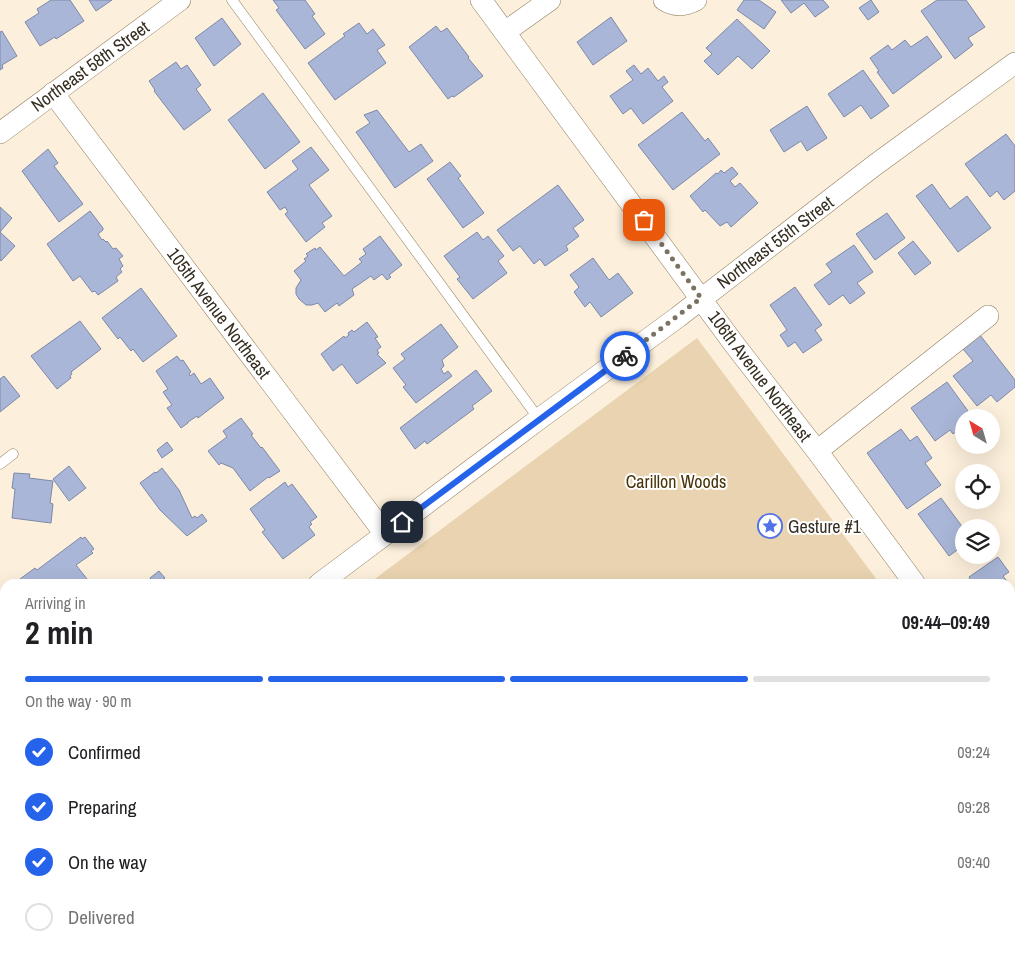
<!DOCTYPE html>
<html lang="en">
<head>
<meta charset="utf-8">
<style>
	:root { --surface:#fff; --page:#f2f2f2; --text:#202124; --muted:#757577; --line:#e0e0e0; --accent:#2563eb }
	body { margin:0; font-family:"Archivo Narrow",sans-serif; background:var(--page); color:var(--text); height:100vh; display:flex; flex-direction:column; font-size:19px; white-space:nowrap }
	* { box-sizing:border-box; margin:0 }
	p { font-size:16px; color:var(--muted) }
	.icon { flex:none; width:28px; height:28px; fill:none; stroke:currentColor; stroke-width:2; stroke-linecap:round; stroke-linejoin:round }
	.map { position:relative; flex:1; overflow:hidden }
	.panel { position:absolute; left:0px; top:579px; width:1015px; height:376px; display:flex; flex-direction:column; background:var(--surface); border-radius:15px 15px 0 0; box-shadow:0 5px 20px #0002 }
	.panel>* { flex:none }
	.needle { width:32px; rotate:323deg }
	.fabs { position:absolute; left:955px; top:409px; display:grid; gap:10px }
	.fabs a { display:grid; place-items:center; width:45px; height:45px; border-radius:50%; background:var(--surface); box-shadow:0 5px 20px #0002; font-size:25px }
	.pin { position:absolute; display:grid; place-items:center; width:42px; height:42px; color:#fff; margin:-21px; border-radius:10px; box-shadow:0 2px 8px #0006 }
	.courier { position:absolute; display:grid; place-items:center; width:50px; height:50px; margin:-25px; border:4px solid #2563eb; border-radius:50%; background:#fff; color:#222; box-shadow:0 1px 6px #0007 }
	.head em { font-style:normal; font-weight:800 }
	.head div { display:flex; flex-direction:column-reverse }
	.head { display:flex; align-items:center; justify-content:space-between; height:85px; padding:0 25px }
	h1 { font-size:32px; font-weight:800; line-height:38px }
	.bar { display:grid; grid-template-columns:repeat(4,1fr); gap:8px 5px; align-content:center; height:60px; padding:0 25px }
	.bar i { height:6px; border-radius:4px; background:var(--line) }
	.bar .selected { background:var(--accent) }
	.bar p { grid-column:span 4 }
	ol { padding:0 25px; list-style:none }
	li { display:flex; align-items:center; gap:15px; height:55px }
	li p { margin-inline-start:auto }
	li .icon { padding:5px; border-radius:50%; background:var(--accent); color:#fff; stroke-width:4 }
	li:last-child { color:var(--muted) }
	li i { width:28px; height:28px; border:2px solid var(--line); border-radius:50% }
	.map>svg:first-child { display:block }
	.green { fill:#e9d3b0 }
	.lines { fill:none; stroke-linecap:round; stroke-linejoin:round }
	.stream { stroke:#c7a874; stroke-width:5.5 }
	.building { fill:#a9b6d7; stroke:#7d89a8 }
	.lane-casing { stroke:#8f7c5e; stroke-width:11 }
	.street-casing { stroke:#8f7c5e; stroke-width:22 }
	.lane { stroke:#fff; stroke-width:10 }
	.street { stroke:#fff; stroke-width:21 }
	.done { stroke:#7b7262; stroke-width:5; stroke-dasharray:0 9 }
	.route { stroke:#2563eb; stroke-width:6 }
	.labels { text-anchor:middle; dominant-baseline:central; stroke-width:4; stroke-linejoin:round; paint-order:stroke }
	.street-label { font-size:18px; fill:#362e21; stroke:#fff }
	.park-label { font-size:18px; fill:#493308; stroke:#fff }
	.poi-label { font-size:18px; fill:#362e21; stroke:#fff; text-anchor:start }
</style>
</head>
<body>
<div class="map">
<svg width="1015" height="954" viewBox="0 0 1015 954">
	<rect width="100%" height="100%" fill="#fcefdb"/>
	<path class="green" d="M697,338L880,584H368Z
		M1010,758L1015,764V930L1010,934Z
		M289,950H508L503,954H286Z
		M650,950H988L983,954H653Z"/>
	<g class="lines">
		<path class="stream" d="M390,954L393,950"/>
	</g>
	<path class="building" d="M51,0H70L84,21L56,39L55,37L40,46L25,22L39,13L37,9Z
		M89,0H112L96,11Z
		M273,0H305L315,14L312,16L325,34L305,49L276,10L279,8Z
		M744,0H759L776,12L764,29L737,10Z
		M781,0H823L829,7L815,17L804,3L791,13Z
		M871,0L879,12L868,20L859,8Z
		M937,0H966L985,27L968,38L973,45L955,59L921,11Z
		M611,17L627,41L593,65L577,42Z
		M222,18L241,44L214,66L195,38Z
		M737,19L770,51L752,69L738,56L718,75L704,61L712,54L706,48Z
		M359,23L367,34L373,29L385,45L377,50L386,63L335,100L308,63L345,36L343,34Z
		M436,26L441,32L447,28L469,57L468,58L483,76L454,97L452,96L448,99L409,47Z
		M2,31L17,56L2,65L3,68L0,70V32Z
		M927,36L942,57L893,94L877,72L879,71L870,58L888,45L892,50L905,40L911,47Z
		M176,62L181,69L187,65L201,85L196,89L211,110L184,130L154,91L155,90L149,81Z
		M634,65L641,74L648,68L658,81L664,76L668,82L662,87L673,101L643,124L631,108L623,114L610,96L633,80L626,71Z
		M863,70L889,106L871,119L861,105L844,117L828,94Z
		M263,93L300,142L265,169L228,120Z
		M807,106L827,138L807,151L801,141L784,152L770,130Z
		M377,110L409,152L421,144L433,161L395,188L356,132L370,123L364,115Z
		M682,112L705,141L708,138L720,154L673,190L638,145Z
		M1006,134L1015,146V191L1004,200L997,191L990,197L965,164Z
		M311,147L329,170L309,185L332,216L322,223L325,227L306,242L285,214L288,212L285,207L280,210L267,192L298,169L292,161Z
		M48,149L58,163L54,166L83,204L59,222L22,171Z
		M450,162L461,176L458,178L484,213L463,228L427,179Z
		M732,167L738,174L730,181L735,187L740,183L758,203L731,227L727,222L720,226L705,210L703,212L690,196L716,173L718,174L721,170L724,173Z
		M932,184L950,209L967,196L991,228L958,252L916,196Z
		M558,185L584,220L573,228L579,236L566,246L568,250L545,266L540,259L534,264L520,246L513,251L497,230Z
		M0,207L12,218L0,232Z
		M90,211L103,228V230L98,234L102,240L103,239L106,242L107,241L113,249L116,248L123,256L119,259L123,266L120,269L122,272L116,277L118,281L98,295L95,291L92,292L80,276L73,281L47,244Z
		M887,213L905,238L875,260L856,234Z
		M0,232L15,246L1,261L0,260Z
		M477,232L483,240L488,236L504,256L498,261L507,273L473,299L457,279L460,277L444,256Z
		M380,236L402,265L389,275L391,277L387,280L382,274L374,280L371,276L352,289L354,295L339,306L337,303L325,312L318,303L312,305H306L299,299L296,294V288L301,280L294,271L306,261L304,259L308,256L306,254L315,248L316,250L320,247L344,276L362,262L359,259L366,254L363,249Z
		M913,241L931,263L915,275L898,253Z
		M854,245L873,272L857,283L865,293L850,304L843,295L829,305L814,285L832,272L826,264Z
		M593,258L609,280L618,273L633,293L601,317L590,302L585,307L574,292L579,287L570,275Z
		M795,287L822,325L815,330L822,340L803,353L795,342L788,347L780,335L787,330L770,305Z
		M141,288L177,336L143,362L133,349L131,351L120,337L118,339L102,318Z
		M80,321L101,349L71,372L72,374L70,376L71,378L57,389L31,356Z
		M367,322L378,337L375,338L381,347L377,350L379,353L377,354L386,363L357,384L342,364L333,371L321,354L344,336L345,338L349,335L348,333L352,330L354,332Z
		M441,324L458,347L442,360L444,366L441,369L444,374L448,371L452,376L416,403L403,387L406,385L393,368L405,359L401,354Z
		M980,335L1015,380V387L997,402L991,395L977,406L953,376L973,361L963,349Z
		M177,356L181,361L183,360L191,372L189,374L190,376L194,373L201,384L210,378L224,398L198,418L197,416L188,422V423L181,428L167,408L172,405L163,392L168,389L156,371Z
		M476,370L492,391L472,406L474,409L427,444L425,441L415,449L400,428Z
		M4,376L20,396L0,412V379Z
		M947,382L973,418H964V430L962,427L953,434L950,430L935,441L911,408Z
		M241,418L253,434L251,435L261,448L262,447L280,471L269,478L268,477L250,491L233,468L221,463L219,465L208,451L227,437L223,431Z
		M901,429L910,441L917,436L932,458L925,463L941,485L907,509L867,453Z
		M167,442L173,450L162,458L157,450Z
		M69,466L86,488L69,501L53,479Z
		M162,468L179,490L192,518L195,516L197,518L202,514L207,521L187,536L160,510L140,483L155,472L156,473Z
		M14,473L30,474L29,478L53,481L50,503L53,504L51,523L12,518L15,489L12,488Z
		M285,482L288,487L292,484L317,517L310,522L312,524L309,527L315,535L283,559L262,532L265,530L250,509Z
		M941,498L964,529V545L949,556L918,514Z
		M81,537L82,539L85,537L94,549L91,551L93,553L76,565L91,584H23L20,579L35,568L37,570Z
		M998,557L1009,572L1003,576L1009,584H973L969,577Z
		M159,571L165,578L157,584H154L150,578Z
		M1010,605L1013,609L1015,607L1014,648L1010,643Z
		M0,738L5,747V794L0,798Z
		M85,950H171L174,954H88Z
		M542,950H631V954H540Z"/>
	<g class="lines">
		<defs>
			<path id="lane" d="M232,0L539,419
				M0,464L13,454"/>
			<path id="street" d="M481,0L734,344L817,451L915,584
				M664,0C675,7 685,6 696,0
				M505,32L550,0
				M53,93L385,534
				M0,133L180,0
				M817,451L988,316
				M319,584L539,419L678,317L875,165L1015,63
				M0,671L5,678
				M1010,713L1015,720
				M0,840L5,836"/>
		</defs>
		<use href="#lane" class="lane-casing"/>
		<use href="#street" class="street-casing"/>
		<use href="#lane" class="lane"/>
		<use href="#street" class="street"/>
	</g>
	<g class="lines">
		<path class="done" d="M625,356L701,298L644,220"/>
		<path class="route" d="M402,522L625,356"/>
	</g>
	<defs>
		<symbol id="sight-ring" viewBox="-11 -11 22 22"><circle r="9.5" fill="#fff" stroke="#5273e7" stroke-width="1.5"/><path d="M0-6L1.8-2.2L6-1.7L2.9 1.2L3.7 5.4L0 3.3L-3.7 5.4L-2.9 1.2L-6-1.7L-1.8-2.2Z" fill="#5273e7"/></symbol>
	</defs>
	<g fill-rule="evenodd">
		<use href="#sight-ring" x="756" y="512" width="28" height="28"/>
	</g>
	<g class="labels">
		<g class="street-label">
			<text transform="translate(90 66) rotate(-36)">Northeast 58th Street</text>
			<text transform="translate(775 242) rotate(-37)">Northeast 55th Street</text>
			<text transform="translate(219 313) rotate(53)">105th Avenue Northeast</text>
			<text transform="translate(760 376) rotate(53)">106th Avenue Northeast</text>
		</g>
		<g class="park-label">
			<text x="676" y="481">Carillon Woods</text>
		</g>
		<g class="poi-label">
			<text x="788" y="526">Gesture #1</text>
		</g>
	</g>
</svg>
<div class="fabs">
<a><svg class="needle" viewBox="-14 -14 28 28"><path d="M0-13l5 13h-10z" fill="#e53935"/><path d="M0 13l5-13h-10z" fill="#757577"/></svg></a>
<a><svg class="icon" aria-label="locate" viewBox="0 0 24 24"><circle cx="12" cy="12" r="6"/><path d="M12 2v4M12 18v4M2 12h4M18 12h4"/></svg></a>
<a><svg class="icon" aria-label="layers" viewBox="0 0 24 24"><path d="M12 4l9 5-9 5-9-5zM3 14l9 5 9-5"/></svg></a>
</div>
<div class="pin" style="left:644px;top:220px;background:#ea580c"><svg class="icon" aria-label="bag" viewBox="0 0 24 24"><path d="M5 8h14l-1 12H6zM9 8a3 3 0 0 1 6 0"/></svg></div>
<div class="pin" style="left:402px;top:522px;background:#1f2937"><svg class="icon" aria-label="home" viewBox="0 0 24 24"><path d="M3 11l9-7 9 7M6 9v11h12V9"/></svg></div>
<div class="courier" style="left:625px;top:356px"><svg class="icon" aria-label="bike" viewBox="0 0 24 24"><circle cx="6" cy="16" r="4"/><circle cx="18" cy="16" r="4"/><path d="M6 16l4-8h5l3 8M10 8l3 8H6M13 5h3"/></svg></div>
<section class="panel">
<div class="head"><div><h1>2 min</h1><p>Arriving in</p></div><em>09:44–09:49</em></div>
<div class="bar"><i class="selected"></i><i class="selected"></i><i class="selected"></i><i></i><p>On the way · 90 m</p></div>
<ol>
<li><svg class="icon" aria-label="check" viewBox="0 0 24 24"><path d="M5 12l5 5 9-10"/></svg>Confirmed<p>09:24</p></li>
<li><svg class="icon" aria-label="check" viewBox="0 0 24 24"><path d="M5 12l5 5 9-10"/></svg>Preparing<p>09:28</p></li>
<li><svg class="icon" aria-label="check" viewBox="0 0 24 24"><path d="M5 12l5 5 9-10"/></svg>On the way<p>09:40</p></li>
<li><i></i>Delivered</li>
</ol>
</section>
</div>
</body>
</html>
